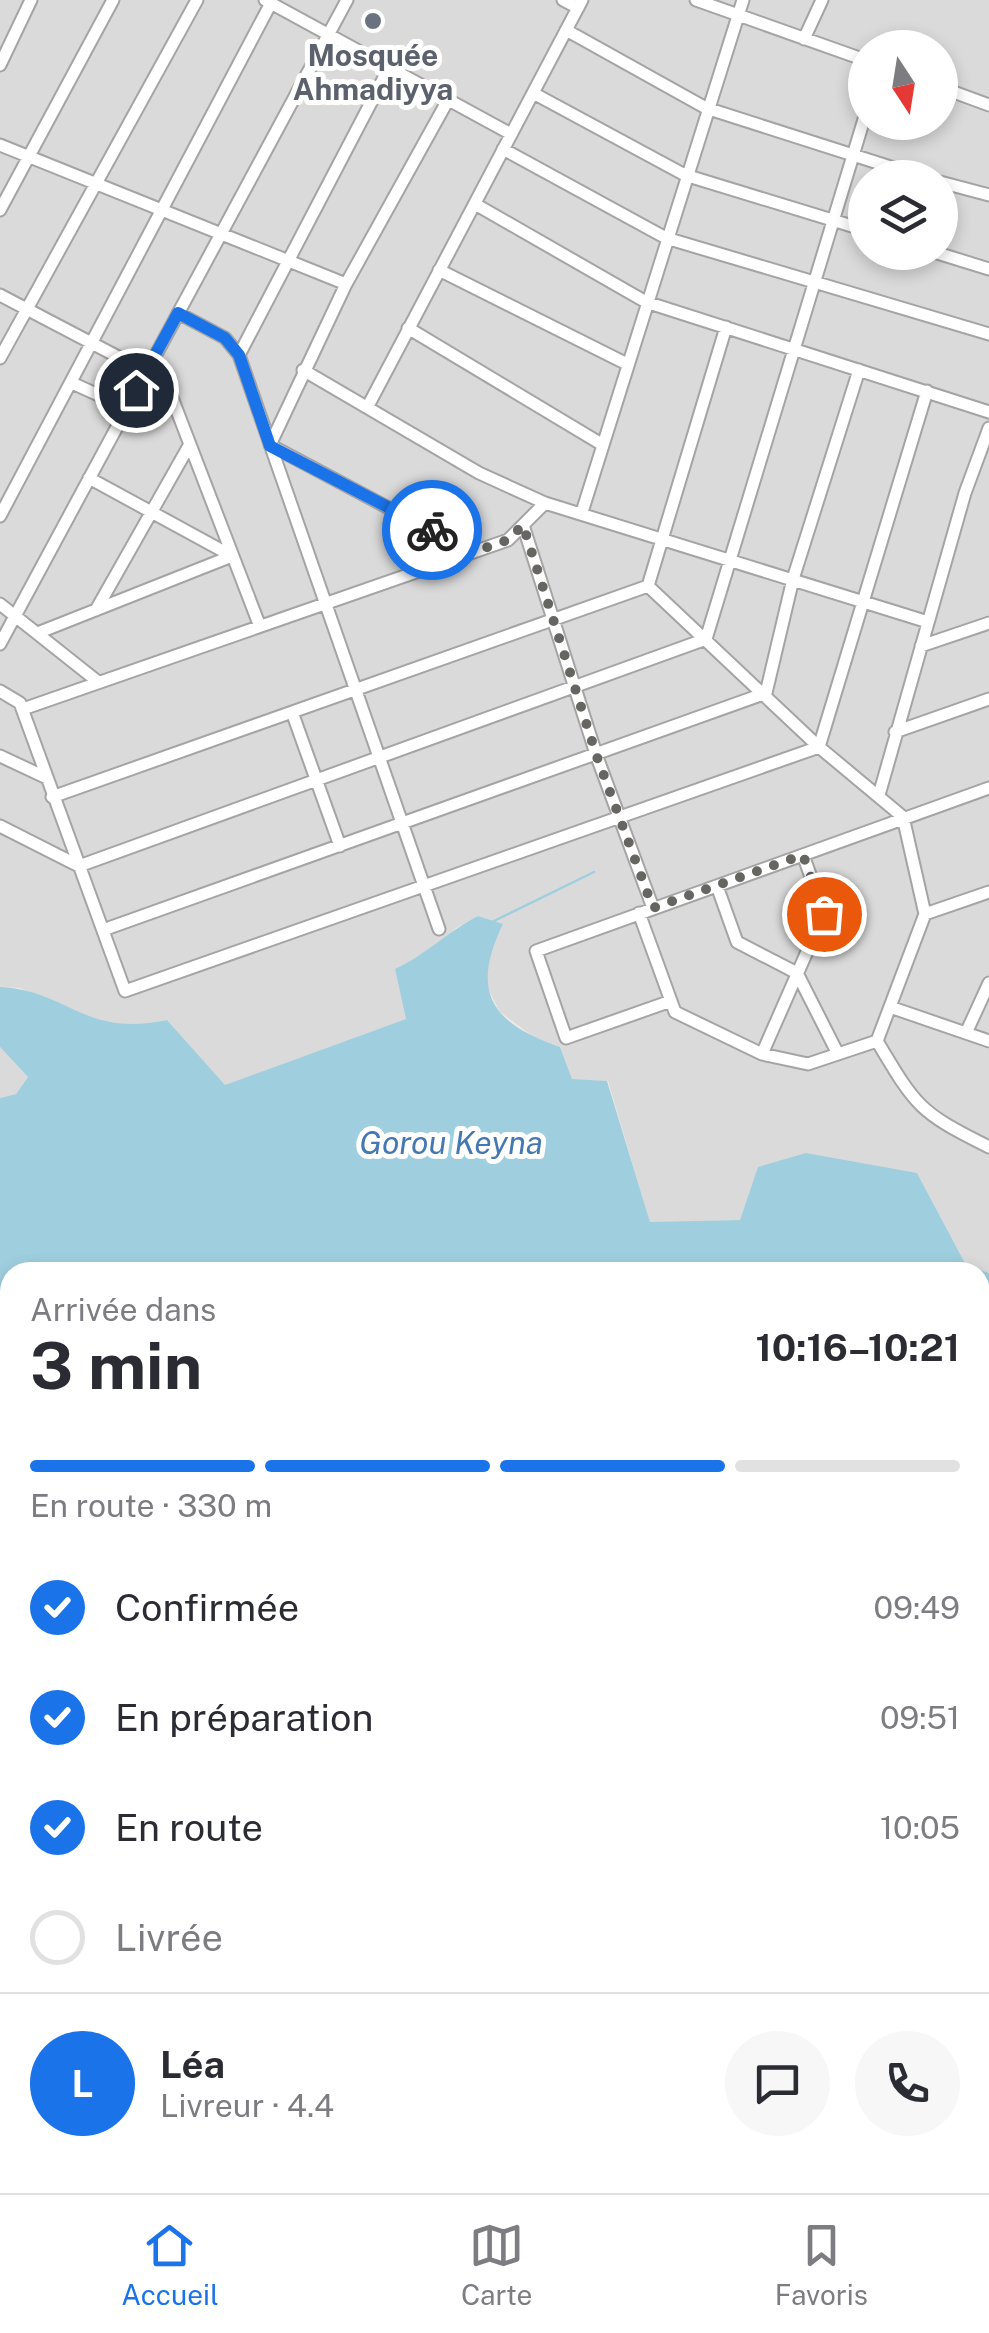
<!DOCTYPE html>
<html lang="fr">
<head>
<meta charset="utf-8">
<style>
	:root { --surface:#fff; --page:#f7f7f7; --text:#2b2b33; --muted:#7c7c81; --line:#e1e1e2; --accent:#1a73e8 }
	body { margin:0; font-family:"Public Sans",sans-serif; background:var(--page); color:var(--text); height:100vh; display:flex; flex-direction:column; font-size:38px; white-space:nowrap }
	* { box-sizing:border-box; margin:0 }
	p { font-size:32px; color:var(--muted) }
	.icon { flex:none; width:55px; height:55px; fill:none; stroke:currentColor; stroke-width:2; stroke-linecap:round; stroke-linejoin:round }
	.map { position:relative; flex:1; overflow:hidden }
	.sheet { position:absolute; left:0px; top:1262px; width:990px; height:932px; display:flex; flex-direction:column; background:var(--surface); border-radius:30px 30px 0 0; box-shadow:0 5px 15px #0003 }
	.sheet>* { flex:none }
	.needle { width:65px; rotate:168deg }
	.controls { position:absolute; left:848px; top:30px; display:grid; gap:20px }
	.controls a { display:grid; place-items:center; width:110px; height:110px; border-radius:50%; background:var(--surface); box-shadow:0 5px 15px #0003; font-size:50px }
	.pin { position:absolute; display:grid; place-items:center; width:85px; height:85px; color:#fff; margin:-42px; border:5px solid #fff; border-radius:50%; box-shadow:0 2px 10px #0007 }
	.courier { position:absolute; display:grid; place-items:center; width:100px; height:100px; margin:-50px; border:8px solid #1a73e8; border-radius:50%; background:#fff; color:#222; box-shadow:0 2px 12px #0007 }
	.headline em { font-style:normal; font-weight:700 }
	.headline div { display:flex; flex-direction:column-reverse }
	.headline { display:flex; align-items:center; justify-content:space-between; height:170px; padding:0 30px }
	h1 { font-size:65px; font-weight:700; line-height:75px }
	.bar { display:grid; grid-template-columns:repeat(4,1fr); gap:15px 10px; align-content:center; height:120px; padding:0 30px }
	.bar i { height:12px; border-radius:8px; background:var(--line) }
	.bar .current { background:var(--accent) }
	.bar p { grid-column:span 4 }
	.line { display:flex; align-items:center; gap:25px; padding:0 30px; border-top:2px solid var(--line) }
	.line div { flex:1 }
	.round { display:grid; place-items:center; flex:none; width:105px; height:105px; border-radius:52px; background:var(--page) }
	ol { padding:0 30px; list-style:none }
	li { display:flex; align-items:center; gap:30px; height:110px }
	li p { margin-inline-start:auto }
	li .icon { padding:10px; border-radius:50%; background:var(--accent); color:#fff; stroke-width:4 }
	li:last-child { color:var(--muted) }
	li i { width:55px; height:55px; border:5px solid var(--line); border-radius:50% }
	.tabs { display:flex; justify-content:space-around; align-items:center; height:140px; border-top:2px solid var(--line); background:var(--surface); font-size:28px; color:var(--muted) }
	.tabs a { display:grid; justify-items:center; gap:5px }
	.tabs .current { color:var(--accent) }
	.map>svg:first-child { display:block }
	.residential { fill:#dbdada; fill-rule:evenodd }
	.water { fill:#9fcfdf; fill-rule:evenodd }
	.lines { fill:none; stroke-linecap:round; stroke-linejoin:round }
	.stream { stroke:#9fcfdf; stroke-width:2.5 }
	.minor-casing { stroke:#a4a4a4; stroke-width:15 }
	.minor { stroke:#fff; stroke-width:11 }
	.done { stroke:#666562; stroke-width:10; stroke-dasharray:0 18 }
	.route { stroke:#1a73e8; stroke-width:12 }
	.worship-dot { fill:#6b7280; stroke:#fff; stroke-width:4 }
	.labels { text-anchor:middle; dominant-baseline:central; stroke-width:10; stroke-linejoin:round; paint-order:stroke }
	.worship-label { font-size:30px; font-weight:bold; fill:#5b616d; stroke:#fff }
	.water-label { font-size:32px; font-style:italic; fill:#4478b2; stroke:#fff }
</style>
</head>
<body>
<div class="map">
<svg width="989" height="2193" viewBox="0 0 989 2193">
	<rect width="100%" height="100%" fill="#efebe2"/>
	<path class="residential" d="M0,0H989V1273L966,1265L917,1173L759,1167L740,1220L650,1223L608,1081L572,1080L560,1047L535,1038L500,1012L484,981L489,953L503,924L478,916L456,928L431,952L395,969L407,1019L225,1086L167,1020L135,1027L103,1024L20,988L0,987ZM865,48H940V122H865ZM865,178H940V252H865Z
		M0,1047L28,1077L16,1094L0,1098Z"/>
	<path class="water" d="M478,916L503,924C470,992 491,1023 560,1047L572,1079L607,1081L650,1222L740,1220L758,1167L806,1153L917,1173L966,1265L989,1273V2193H0V1098L16,1094L28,1077L0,1047V987C68,990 84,1038 167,1020L225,1085L406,1019L395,969C427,954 447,932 478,916ZM10,1272H980V2185H10Z"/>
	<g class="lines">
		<path class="stream" d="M492,922L594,872"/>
		<defs>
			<path id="minor" d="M265,0L511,134
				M563,0L578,8
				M696,0L865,60
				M566,30L706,108L925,178
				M804,39L822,0
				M0,65L31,0
				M389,68L239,355L439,929
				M940,87L989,105
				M533,93L685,175L865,230
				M448,100L346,284L270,445L447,539L456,558
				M0,145L346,284
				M503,149L666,238L989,334
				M940,182L989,195
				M475,204L646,302L989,412
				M0,210L113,0
				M934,252L989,269
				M439,270L627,364
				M0,295L166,382L259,624
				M178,313L225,338L239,355
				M408,328L603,445
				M0,358L197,0
				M303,370L479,473L545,503L928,622
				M72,383L127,408
				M368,406L582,0
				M89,478L232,556
				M582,512L743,0
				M0,516L271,3
				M523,525L597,757L653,908
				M648,586L819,747L903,817L925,914L877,1041
				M648,586L726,327
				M0,604L97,681
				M96,610L190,444
				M40,632L232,556
				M0,644L347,0
				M921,646L989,623
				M0,691L20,703L125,991L819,747L927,391
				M23,709L508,540L545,503
				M292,712L340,846
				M895,732L989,699
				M0,756L47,778
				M879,795L965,493L989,428
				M52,797L648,586
				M0,826L79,866L706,639L865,116
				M717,886L737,942L797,973L838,1054
				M639,913L675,1012L762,1054L824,913L803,855
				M925,914L989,892
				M103,930L766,693L793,579L859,370
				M671,1001L566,1038L536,951L989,788
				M890,1007L989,1041
				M966,1033L989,983
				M877,1041C917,1108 919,1112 989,1147
				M762,1054L808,1064L877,1041
				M0,1895H10
				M900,2185L913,2193"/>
		</defs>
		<use href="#minor" class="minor-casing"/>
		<use href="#minor" class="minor"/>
	</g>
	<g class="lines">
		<path class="done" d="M432,530L448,539L456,558L508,540L523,525L597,757L653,908L803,855L824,914"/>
		<path class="route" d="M136,390L178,313L225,338L239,355L270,446L432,530"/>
	</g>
	<circle class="worship-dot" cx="373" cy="21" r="10"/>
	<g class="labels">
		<g class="worship-label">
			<text x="373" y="55">Mosquée<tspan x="373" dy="34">Ahmadiyya</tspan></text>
		</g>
		<g class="water-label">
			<text x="451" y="1142">Gorou Keyna</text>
		</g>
	</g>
</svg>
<div class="controls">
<a><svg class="needle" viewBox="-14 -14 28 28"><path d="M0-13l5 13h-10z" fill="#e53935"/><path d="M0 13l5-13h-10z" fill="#7c7c81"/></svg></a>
<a><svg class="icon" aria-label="layers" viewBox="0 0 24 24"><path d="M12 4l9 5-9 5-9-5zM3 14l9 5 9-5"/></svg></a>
</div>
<div class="pin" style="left:824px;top:914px;background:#ea580c"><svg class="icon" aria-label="bag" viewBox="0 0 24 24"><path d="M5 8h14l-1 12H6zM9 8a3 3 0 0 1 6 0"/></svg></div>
<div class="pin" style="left:136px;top:390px;background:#1f2937"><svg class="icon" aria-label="home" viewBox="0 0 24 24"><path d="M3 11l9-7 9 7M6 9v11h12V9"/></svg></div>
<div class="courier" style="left:432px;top:530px"><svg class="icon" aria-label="bike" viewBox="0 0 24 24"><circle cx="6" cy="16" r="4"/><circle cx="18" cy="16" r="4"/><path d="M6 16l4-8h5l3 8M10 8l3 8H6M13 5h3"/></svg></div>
<section class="sheet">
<div class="headline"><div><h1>3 min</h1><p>Arrivée dans</p></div><em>10:16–10:21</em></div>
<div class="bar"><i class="current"></i><i class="current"></i><i class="current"></i><i></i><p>En route · 330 m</p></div>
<ol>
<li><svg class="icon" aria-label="check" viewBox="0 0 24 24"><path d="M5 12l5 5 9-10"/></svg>Confirmée<p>09:49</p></li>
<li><svg class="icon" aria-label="check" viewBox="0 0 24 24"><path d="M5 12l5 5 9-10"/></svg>En préparation<p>09:51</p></li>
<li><svg class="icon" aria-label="check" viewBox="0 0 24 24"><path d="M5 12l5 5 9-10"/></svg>En route<p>10:05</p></li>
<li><i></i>Livrée</li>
</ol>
<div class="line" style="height:180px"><b class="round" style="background:var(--accent);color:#fff">L</b><div><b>Léa</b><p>Livreur · 4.4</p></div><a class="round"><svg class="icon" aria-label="chat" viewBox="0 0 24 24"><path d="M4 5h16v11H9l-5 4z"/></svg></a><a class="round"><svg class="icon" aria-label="phone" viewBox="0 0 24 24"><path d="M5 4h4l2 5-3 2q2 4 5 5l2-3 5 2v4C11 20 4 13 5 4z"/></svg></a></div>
</section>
</div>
<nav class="tabs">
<a class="current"><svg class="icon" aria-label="home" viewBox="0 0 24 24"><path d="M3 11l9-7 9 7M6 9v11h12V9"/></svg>Accueil</a>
<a><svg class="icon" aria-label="map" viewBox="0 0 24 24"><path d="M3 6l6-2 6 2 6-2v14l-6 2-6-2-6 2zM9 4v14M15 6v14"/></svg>Carte</a>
<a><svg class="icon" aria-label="saved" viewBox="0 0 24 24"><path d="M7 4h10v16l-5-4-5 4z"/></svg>Favoris</a>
</nav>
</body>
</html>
